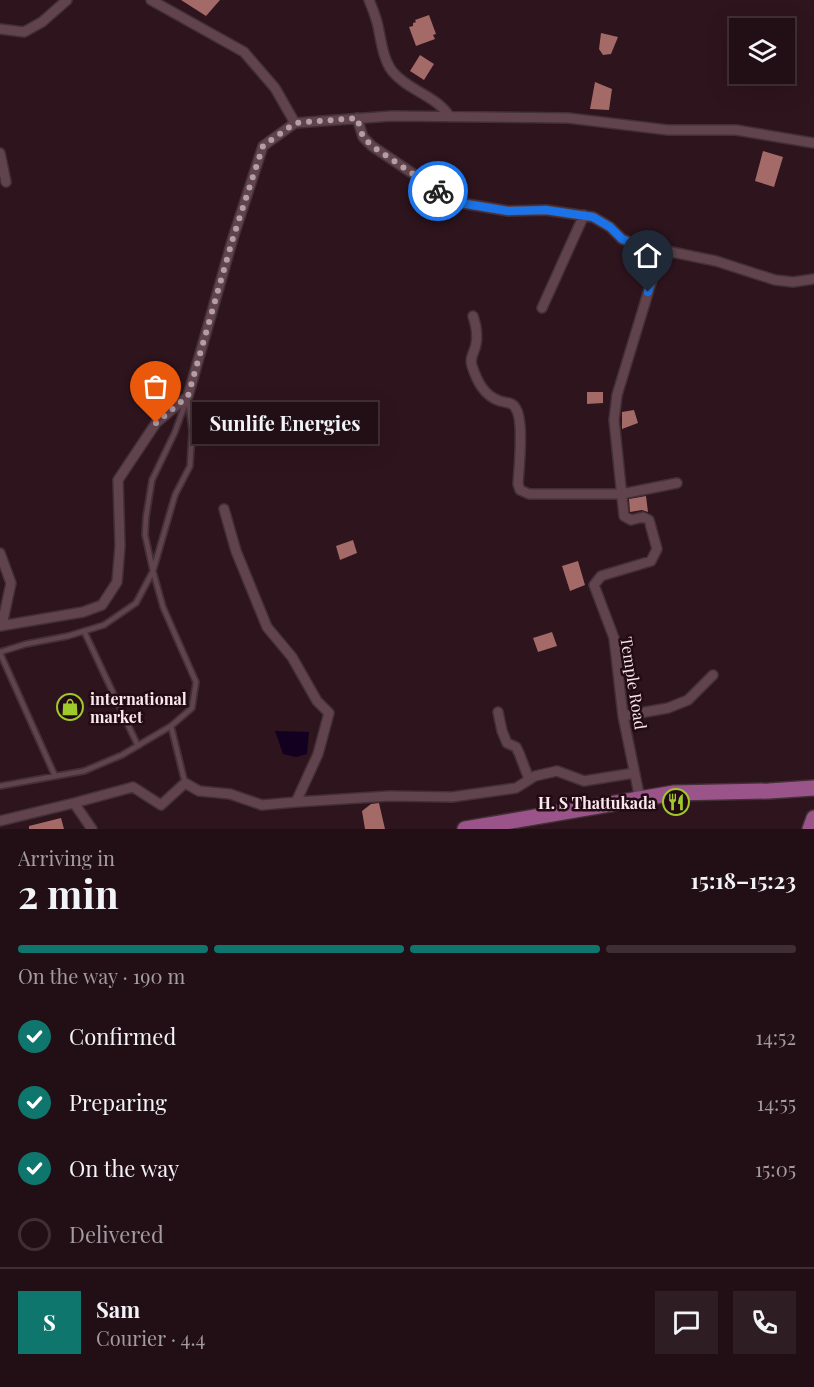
<!DOCTYPE html>
<html lang="en">
<head>
<meta charset="utf-8">
<style>
	:root { --surface:#220f16; --page:#2e1d23; --text:#f1f3f6; --muted:#a29ca1; --line:#3f2f35; --accent:#0f766e }
	body { margin:0; font-family:"Playfair Display",serif; background:var(--page); color:var(--text); height:100vh; display:flex; flex-direction:column; font-size:22px; white-space:nowrap }
	* { box-sizing:border-box; margin:0 }
	p { font-size:20px; color:var(--muted) }
	.icon { flex:none; width:33px; height:33px; fill:none; stroke:currentColor; stroke-width:2; stroke-linecap:round; stroke-linejoin:round }
	.map { position:relative; height:829px; overflow:hidden }
	.sheet { display:flex; flex-direction:column; background:var(--surface); flex:1 }
	.sheet>* { flex:none }
	.fabs { position:absolute; left:729px; top:18px; display:grid; gap:12px }
	.fabs a { display:grid; place-items:center; width:66px; height:66px; border-radius:0px; background:var(--surface); box-shadow:0 6px 24px #0002,0 0 0 2px var(--line); font-size:30px }
	.pin { position:absolute; display:grid; place-items:center; width:51px; height:51px; color:#fff; margin:-62px -26px; border-radius:50% 50% 50% 0; rotate:-45deg; box-shadow:0 0 6px #0007 }
	.pin .icon { rotate:45deg }
	.courier { position:absolute; display:grid; place-items:center; width:60px; height:60px; margin:-30px; border:4px solid #1a73e8; border-radius:50%; background:#fff; color:#222; box-shadow:0 2px 8px #0007 }
	.bubble { position:absolute; height:42px; border-radius:0px; background:var(--surface); box-shadow:0 6px 24px #0002,0 0 0 2px var(--line); font-size:20px; font-weight:700; line-height:42px; text-align:center }
	.summary em { font-style:normal; font-weight:700 }
	.summary div { display:flex; flex-direction:column-reverse }
	.summary { display:flex; align-items:center; justify-content:space-between; height:102px; padding:0 18px }
	h1 { font-size:39px; font-weight:700; line-height:45px }
	.bar { display:grid; grid-template-columns:repeat(4,1fr); gap:9px 6px; align-content:center; height:72px; padding:0 18px }
	.bar i { height:8px; border-radius:4px; background:var(--line) }
	.bar .current { background:var(--accent) }
	.bar p { grid-column:span 4 }
	.line { display:flex; align-items:center; gap:15px; padding:0 18px; border-top:2px solid var(--line) }
	.line div { flex:1 }
	.round { display:grid; place-items:center; flex:none; width:63px; height:63px; border-radius:0px; background:var(--page) }
	ol { padding:0 18px; list-style:none }
	li { display:flex; align-items:center; gap:18px; height:66px }
	li p { margin-inline-start:auto }
	li .icon { padding:6px; border-radius:50%; background:var(--accent); color:#fff; stroke-width:4 }
	li:last-child { color:var(--muted) }
	li i { width:33px; height:33px; border:3px solid var(--line); border-radius:50% }
	.map>svg:first-child { display:block }
	.water { fill:#130021 }
	.building { fill:#a36a67 }
	.lines { fill:none; stroke-linecap:round; stroke-linejoin:round }
	.lane-casing { stroke:#423036; stroke-width:8 }
	.street-casing { stroke:#423036; stroke-width:12 }
	.primary-casing { stroke:#423036; stroke-width:18 }
	.lane { stroke:#61434d; stroke-width:4.5 }
	.street { stroke:#61434d; stroke-width:9 }
	.primary { stroke:#9b548a; stroke-width:15 }
	.done { stroke:#b39ea5; stroke-width:6; stroke-dasharray:0 10.8 }
	.route { stroke:#1a73e8; stroke-width:8 }
	.labels { text-anchor:middle; dominant-baseline:central; stroke-width:5; stroke-linejoin:round; paint-order:stroke }
	.street-label { font-size:16px; fill:#fbe8ee; stroke:#230b14 }
	.poi-label { font-size:16px; font-weight:bold; fill:#fbe8ee; stroke:#230b14; text-anchor:start }
</style>
</head>
<body>
<div class="map">
<svg width="814" height="829" viewBox="0 0 814 829">
	<rect width="100%" height="100%" fill="#2e141d"/>
	<path class="water" d="M275,731L309,732L307,754L296,757L283,754Z"/>
	<path class="building" d="M181,0H220L206,16Z
		M429,15L436,34L433,35L435,39L416,46L409,27L413,26V23L416,22L415,20Z
		M601,33L618,37L611,54L603,55L599,49Z
		M420,55L434,64L424,80L410,71Z
		M595,82L612,89L609,110L590,109Z
		M763,151L783,157L774,187L755,181Z
		M587,392H603V403L587,404Z
		M634,410L638,423L622,429V412Z
		M646,496L648,512L642,510L630,512L629,499Z
		M353,540L357,553L340,560L336,546Z
		M578,561L585,585L570,591L562,566Z
		M552,632L557,646L538,652L533,638Z
		M379,803L385,829H365L362,811L371,804Z
		M61,818L64,829H29V826Z"/>
	<g class="lines">
		<defs>
			<path id="lane" d="M84,631L138,746
				M0,652L26,644L68,636L104,625L136,603L153,571L145,535L146,517L152,480L175,432L187,399
				M0,653L55,776
				M185,783L171,726L192,708L196,682L163,607L153,571L175,495L190,466L192,431L188,396
				M0,786L84,771L122,755L171,726"/>
			<path id="street" d="M151,0L244,52L275,88L295,123
				M369,0C372,7 375,15 377,22C381,38 382,57 392,71C408,91 436,95 450,117
				M0,29L24,32L42,22L67,0
				M357,118L363,137L372,146L455,202L508,211L546,210L593,217L610,227L622,239L637,245L716,261L775,280L793,282L814,279
				M0,153L6,182
				M542,308L584,215
				M473,316C476,325 478,334 476,344C475,352 469,357 472,366C477,381 484,396 500,401C507,403 513,402 516,409C524,421 519,468 518,484L520,490L529,494H622L677,483
				M0,553L11,583L2,625
				M0,626L83,612L102,605L117,582L120,546L118,480L156,423L188,396L233,238L263,146L295,123L392,116L568,118L668,130H736L814,143
				M498,712L502,731L507,743L516,747L519,753L529,779
				M623,716L668,708L688,700L713,675
				M640,799L623,716L614,638L594,585L601,576L651,561L657,549L649,520L643,517L631,520L624,516L614,420L617,395L661,250
				M296,802L390,796L452,797L516,788L535,776L557,771L584,781L634,773
				M74,803L133,787L161,805L185,783L199,791L230,794L262,805L296,802L318,754L329,713L317,701L292,657L267,627L236,551L224,509
				M0,821L74,803L92,829"/>
			<path id="primary" d="M465,829L674,793L769,791L814,788
				M810,829L814,818"/>
		</defs>
		<use href="#lane" class="lane-casing"/>
		<use href="#street" class="street-casing"/>
		<use href="#primary" class="primary-casing"/>
		<use href="#lane" class="lane"/>
		<use href="#street" class="street"/>
		<use href="#primary" class="primary"/>
	</g>
	<g class="lines">
		<path class="done" d="M156,423L188,396L233,238L263,146L295,123L357,118L363,137L372,146L438,191"/>
		<path class="route" d="M438,191L455,202L472,205L508,211L546,210L593,217L610,227L622,239L637,245L661,250L648,292"/>
	</g>
	<defs>
		<symbol id="shop-ring" viewBox="-11 -11 22 22"><circle r="9.5" fill="#230b14" stroke="#9fca2c" stroke-width="1.5"/><path d="M-5-2.5h2.3a2.7 3.5 0 0 1 5.4 0H5L5.5 6h-11ZM-1.5-2.5h3a1.5 2.3 0 0 0-3 0Z" fill="#9fca2c"/></symbol>
		<symbol id="restaurant-ring" viewBox="-11 -11 22 22"><circle r="9.5" fill="#230b14" stroke="#9fca2c" stroke-width="1.5"/><path d="M-5-6h1v4h1v-4h1v4h1v-4h1v5L-1.5 .5V6h-2V.5L-5-1ZM5-6V6H3V1.5H1.5Q1.5-4 5-6Z" fill="#9fca2c"/></symbol>
	</defs>
	<g fill-rule="evenodd">
		<use href="#shop-ring" x="55" y="692" width="30" height="30"/>
		<use href="#restaurant-ring" x="661" y="787" width="30" height="30"/>
	</g>
	<g class="labels">
		<g class="street-label">
			<text transform="translate(634 683) rotate(81)">Temple Road</text>
		</g>
		<g class="poi-label">
			<text x="90" y="698">international<tspan x="90" dy="18">market</tspan></text>
			<text x="656" y="802" text-anchor="end">H. S Thattukada</text>
		</g>
	</g>
</svg>
<div class="fabs">
<a><svg class="icon" aria-label="layers" viewBox="0 0 24 24"><path d="M12 4l9 5-9 5-9-5zM3 14l9 5 9-5"/></svg></a>
</div>
<div class="pin" style="left:156px;top:423px;background:#ea580c"><svg class="icon" aria-label="bag" viewBox="0 0 24 24"><path d="M5 8h14l-1 12H6zM9 8a3 3 0 0 1 6 0"/></svg></div>
<div class="pin" style="left:648px;top:292px;background:#1f2937"><svg class="icon" aria-label="home" viewBox="0 0 24 24"><path d="M3 11l9-7 9 7M6 9v11h12V9"/></svg></div>
<div class="courier" style="left:438px;top:191px"><svg class="icon" aria-label="bike" viewBox="0 0 24 24"><circle cx="6" cy="16" r="4"/><circle cx="18" cy="16" r="4"/><path d="M6 16l4-8h5l3 8M10 8l3 8H6M13 5h3"/></svg></div>
<div class="bubble" style="left:192px;top:402px;width:186px">Sunlife Energies</div>
</div>
<section class="sheet">
<div class="summary"><div><h1>2 min</h1><p>Arriving in</p></div><em>15:18–15:23</em></div>
<div class="bar"><i class="current"></i><i class="current"></i><i class="current"></i><i></i><p>On the way · 190 m</p></div>
<ol>
<li><svg class="icon" aria-label="check" viewBox="0 0 24 24"><path d="M5 12l5 5 9-10"/></svg>Confirmed<p>14:52</p></li>
<li><svg class="icon" aria-label="check" viewBox="0 0 24 24"><path d="M5 12l5 5 9-10"/></svg>Preparing<p>14:55</p></li>
<li><svg class="icon" aria-label="check" viewBox="0 0 24 24"><path d="M5 12l5 5 9-10"/></svg>On the way<p>15:05</p></li>
<li><i></i>Delivered</li>
</ol>
<div class="line" style="height:108px"><b class="round" style="background:var(--accent);color:#fff">S</b><div><b>Sam</b><p>Courier · 4.4</p></div><a class="round"><svg class="icon" aria-label="chat" viewBox="0 0 24 24"><path d="M4 5h16v11H9l-5 4z"/></svg></a><a class="round"><svg class="icon" aria-label="phone" viewBox="0 0 24 24"><path d="M5 4h4l2 5-3 2q2 4 5 5l2-3 5 2v4C11 20 4 13 5 4z"/></svg></a></div>
</section>
</body>
</html>
